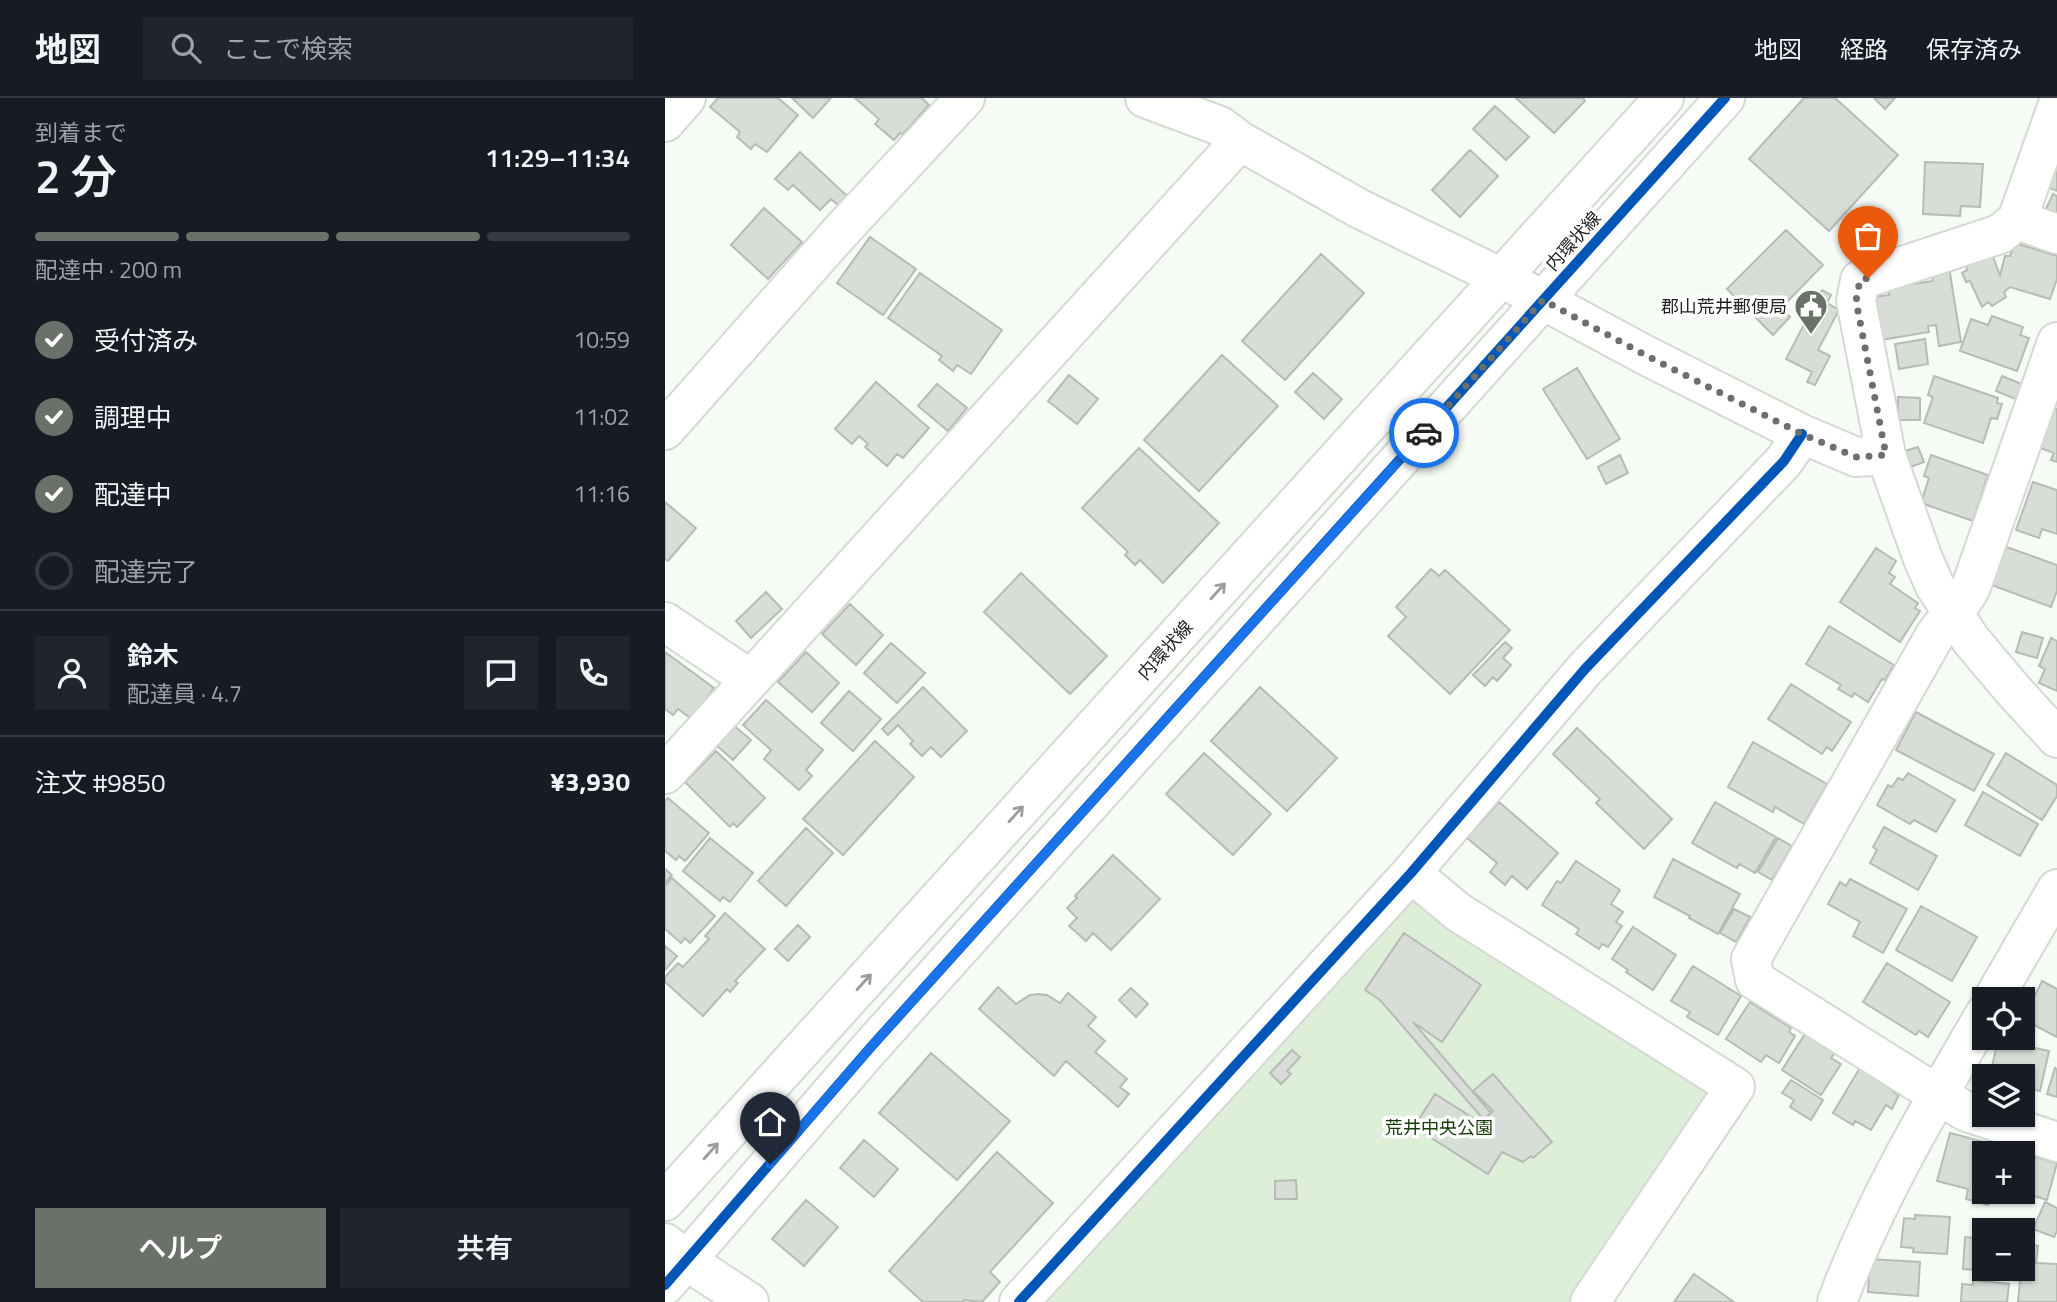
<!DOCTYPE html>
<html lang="ja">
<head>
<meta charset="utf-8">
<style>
	:root { --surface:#171b24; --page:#20242c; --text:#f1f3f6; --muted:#9ea1a6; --line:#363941; --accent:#6c706a }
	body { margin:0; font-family:"Titillium Web","Noto Sans JP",sans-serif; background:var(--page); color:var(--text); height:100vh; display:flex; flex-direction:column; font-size:26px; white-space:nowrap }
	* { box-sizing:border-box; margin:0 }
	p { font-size:23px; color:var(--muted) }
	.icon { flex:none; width:38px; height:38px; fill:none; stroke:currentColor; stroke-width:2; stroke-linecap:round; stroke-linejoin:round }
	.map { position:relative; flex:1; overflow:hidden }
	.details { display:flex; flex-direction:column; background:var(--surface); width:665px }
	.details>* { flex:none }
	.controls { position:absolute; left:1307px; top:889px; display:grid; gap:14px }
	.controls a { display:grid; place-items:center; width:63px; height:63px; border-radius:0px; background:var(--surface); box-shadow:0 2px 5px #0004; font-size:35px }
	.pin { position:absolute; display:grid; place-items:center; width:60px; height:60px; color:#fff; margin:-72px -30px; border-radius:50% 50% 50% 0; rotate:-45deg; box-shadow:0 0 7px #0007 }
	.pin .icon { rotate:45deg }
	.courier { position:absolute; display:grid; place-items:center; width:70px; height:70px; margin:-35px; border:5px solid #1a73e8; border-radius:50%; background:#fff; color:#222; box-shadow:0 2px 9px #0007 }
	.summary em { font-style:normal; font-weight:600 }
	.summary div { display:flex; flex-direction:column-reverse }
	.summary { display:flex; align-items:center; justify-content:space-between; height:119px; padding:0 35px }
	h1 { font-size:46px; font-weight:600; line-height:52px }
	.bar { display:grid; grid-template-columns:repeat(4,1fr); gap:10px 7px; align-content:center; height:84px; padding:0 35px }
	.bar i { height:9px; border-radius:5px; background:var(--line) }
	.bar .current { background:var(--accent) }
	.bar p { grid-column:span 4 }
	.line { display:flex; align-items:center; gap:18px; padding:0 35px; border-top:2px solid var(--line) }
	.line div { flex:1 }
	.round { display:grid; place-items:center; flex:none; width:74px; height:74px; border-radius:0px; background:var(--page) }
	ol { padding:0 35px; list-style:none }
	li { display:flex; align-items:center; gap:21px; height:77px }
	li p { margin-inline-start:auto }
	li .icon { padding:7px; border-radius:50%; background:var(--accent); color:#fff; stroke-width:4 }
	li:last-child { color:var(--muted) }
	li i { width:38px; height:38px; border:4px solid var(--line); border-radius:50% }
	.primary-button { display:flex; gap:14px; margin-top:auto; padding:14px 35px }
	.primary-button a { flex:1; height:80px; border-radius:0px; background:var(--accent); color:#fff; font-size:28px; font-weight:600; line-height:80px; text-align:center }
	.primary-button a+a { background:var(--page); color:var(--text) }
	header { display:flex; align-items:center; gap:42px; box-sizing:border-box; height:98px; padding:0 35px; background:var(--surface); border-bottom:2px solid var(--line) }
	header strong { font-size:33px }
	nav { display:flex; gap:38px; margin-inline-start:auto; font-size:24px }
	.search { width:490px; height:63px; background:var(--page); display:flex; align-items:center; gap:18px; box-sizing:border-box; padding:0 24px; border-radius:0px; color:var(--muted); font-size:26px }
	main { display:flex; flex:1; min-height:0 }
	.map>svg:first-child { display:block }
	.green { fill:#ddefd8 }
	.building { fill:#d8ddd7; stroke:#b7bbb6; stroke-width:2 }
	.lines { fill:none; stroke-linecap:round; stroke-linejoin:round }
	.minor-casing { stroke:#d4d9d3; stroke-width:42 }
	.tertiary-casing { stroke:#d4d9d3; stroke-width:42 }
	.minor { stroke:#fefffe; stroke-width:38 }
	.tertiary { stroke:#fefffe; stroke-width:38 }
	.cycleway-casing { stroke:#fff; stroke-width:15 }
	.cycleway { stroke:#0057b8; stroke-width:10 }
	.oneway { stroke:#9b9d9a }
	.done { stroke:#6c706a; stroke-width:7; stroke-dasharray:0 12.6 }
	.route { stroke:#1a73e8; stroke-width:9 }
	.labels { text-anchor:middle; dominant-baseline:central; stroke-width:7; stroke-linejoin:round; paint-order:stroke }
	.street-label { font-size:18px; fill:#21251f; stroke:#fff }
	.poi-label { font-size:18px; fill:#21251f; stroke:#fff; text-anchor:end }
	.park-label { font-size:18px; fill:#153d06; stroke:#fff }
</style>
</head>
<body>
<header>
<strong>地図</strong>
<div class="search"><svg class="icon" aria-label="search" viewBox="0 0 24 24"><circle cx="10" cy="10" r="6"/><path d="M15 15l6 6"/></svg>ここで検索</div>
<nav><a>地図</a><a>経路</a><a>保存済み</a></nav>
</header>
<main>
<section class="details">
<div class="summary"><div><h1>2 分</h1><p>到着まで</p></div><em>11:29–11:34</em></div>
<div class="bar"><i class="current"></i><i class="current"></i><i class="current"></i><i></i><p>配達中 · 200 m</p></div>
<ol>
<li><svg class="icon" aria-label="check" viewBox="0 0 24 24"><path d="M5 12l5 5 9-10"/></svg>受付済み<p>10:59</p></li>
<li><svg class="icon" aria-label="check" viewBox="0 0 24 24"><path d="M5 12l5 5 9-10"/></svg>調理中<p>11:02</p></li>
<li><svg class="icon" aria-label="check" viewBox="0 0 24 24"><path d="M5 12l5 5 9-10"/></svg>配達中<p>11:16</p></li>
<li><i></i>配達完了</li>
</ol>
<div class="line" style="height:126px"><a class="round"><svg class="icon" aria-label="person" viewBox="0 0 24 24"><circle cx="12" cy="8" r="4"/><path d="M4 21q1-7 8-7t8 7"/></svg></a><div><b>鈴木</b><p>配達員 · 4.7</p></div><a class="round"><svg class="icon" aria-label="chat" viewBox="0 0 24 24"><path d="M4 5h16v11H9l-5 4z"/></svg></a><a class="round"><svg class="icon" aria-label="phone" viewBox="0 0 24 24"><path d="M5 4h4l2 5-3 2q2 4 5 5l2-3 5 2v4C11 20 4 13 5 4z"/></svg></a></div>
<div class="line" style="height:91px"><div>注文 #9850</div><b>¥3,930</b></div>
<div class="primary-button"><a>ヘルプ</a><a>共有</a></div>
</section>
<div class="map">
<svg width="1392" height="1204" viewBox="0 0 1392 1204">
	<rect width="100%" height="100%" fill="#f6fcf5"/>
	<path class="green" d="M747,801L1045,993L904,1204H374Z"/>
	<path class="building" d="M53,0H113L133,17L102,54L90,46L86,51L72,39L75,34L45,9Z
		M127,0H166L148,20Z
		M190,0H257L264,7L238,36L235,35L229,42L210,26L214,21Z
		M851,0H918L920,3L889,35Z
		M1139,0H1170L1233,57L1164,133L1084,61Z
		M1209,0H1230L1220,11Z
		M830,8L864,39L841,62L808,31Z
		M805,52L833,78L795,119L767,92Z
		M135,54L182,98L173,107L166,101L155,112L128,87L123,92L110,81Z
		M1392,55V93L1380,88Z
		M1260,64L1318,66L1315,109L1296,108L1295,118L1258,116Z
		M1388,96L1392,98V121L1379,115Z
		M99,110L137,144L103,181L66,147Z
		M1121,132L1158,167L1116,210L1125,219L1108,237L1062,191Z
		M205,139L251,171L218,217L172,185Z
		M1350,145L1392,158V181L1385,201L1345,189L1339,194L1341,199L1327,208L1323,204L1317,209L1305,183L1301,184L1297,175L1302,172L1300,165L1326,154L1335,177L1340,158H1345Z
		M656,156L699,195L620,282L577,243Z
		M1284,169L1296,244L1274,248L1271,227L1263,228L1264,234L1216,242L1209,199L1224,197L1223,190L1268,183L1266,171Z
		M255,175L337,232L306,276L292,267L288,273L274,262L277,258L223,220Z
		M1157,192L1166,197L1162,205L1174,212L1153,252L1165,258L1150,287L1142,284L1147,274L1121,261Z
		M1327,218L1358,229L1355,237L1364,240L1352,273L1295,253L1306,221L1323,227Z
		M1260,241L1263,266L1234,271L1230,246Z
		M557,257L613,308L534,393L479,342Z
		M912,270L955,341L922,361L878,291Z
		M648,275L677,301L659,321L630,294Z
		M404,277L433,301L412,326L383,303Z
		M1269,278L1333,300L1332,305L1337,306L1332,321L1326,320L1318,345L1259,325L1268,299L1263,297Z
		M1337,278L1359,287L1353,302L1331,293Z
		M211,284L264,330L238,360L232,356L222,368L200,349L203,346L194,338L187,346L170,331Z
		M272,286L302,310L283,333L253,308Z
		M1233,299L1255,300V322H1233Z
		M1386,309L1392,311V364L1386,362L1389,355L1372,349Z
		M1253,349L1259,364L1246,369L1240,353Z
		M474,350L554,425L498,485L475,462L470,467L460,457L463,454L417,410Z
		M955,357L963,375L941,386L933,369Z
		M1266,357L1323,377L1308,423L1256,405L1264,380L1259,378Z
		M1368,384L1392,392V436L1377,431L1374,440L1351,432Z
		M0,404L31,430L3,463L0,461Z
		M1336,447L1392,467V493L1386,509L1321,485Z
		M1211,450L1231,463L1224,475L1230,479L1225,486L1253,505L1250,510L1255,513L1235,544L1175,504Z
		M766,471L774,478L780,472L845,532L785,596L723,538L741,519L731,509Z
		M356,475L442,558L405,596L319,514Z
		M101,494L117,511L86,540L71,523Z
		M185,506L218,537L191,567L157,536Z
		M1164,528L1229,567L1220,582L1217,581L1203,604L1189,595L1187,599L1173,591L1176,587L1141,566Z
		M1357,534L1378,540L1372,560L1351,554Z
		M1386,540L1392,543V593L1374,585L1380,571L1374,568Z
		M840,544L847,550L838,560L846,567L832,583L828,579L820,588L808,577Z
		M226,545L260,575L232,605L199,575Z
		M0,554L49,590L27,621L13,611L8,617L0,611Z
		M141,554L174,585L147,614L113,584Z
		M1126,586L1186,624L1167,653L1162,649L1157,656L1103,621Z
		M258,589L302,633L276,659L266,649L257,658L245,646L248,643L233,627L223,637L217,631Z
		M595,589L672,660L622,713L546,643Z
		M184,593L216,621L188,653L156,625Z
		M101,602L158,652L141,672L147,678L134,692L99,661L106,652L78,627Z
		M1251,614L1329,656L1309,693L1231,652Z
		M67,626L86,642L68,662L50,646Z
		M912,630L1007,721L979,751L931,705L935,701L888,656Z
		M210,643L249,679L178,757L138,721Z
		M1088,644L1162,686L1139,726L1110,709L1108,714L1063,689Z
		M51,653L100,700L72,729L68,725L65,729L20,684Z
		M539,655L606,716L568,757L501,696Z
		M1341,655L1392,687V698L1377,722L1322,687Z
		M1243,675L1290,702L1271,734L1249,722L1245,726L1212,707L1223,687L1227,689L1233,680L1238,682Z
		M1318,694L1373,726L1355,758L1300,727Z
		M3,700L44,735L20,763L14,758L11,762L0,753V703Z
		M834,704L893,755L862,791L847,778L840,787L825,774L832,765L802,740Z
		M1050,704L1111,739L1090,775L1074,766L1072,770L1027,745Z
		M1219,729L1272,758L1253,792L1205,765L1212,752L1208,749Z
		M141,730L168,755L121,808L93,783Z
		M45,740L88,775L65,804L58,799L55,803L18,773Z
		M1113,740L1127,748L1107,782L1093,774Z
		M448,757L495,801L446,852L428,835L421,843L404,828L412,820L402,810L412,800L410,798Z
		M1008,761L1075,796L1053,836L1024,820L1025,818L989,799Z
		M911,763L955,792L946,806L958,814L951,824L957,828L943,849L937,846L934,851L911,836L914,831L877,807L892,783L896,785Z
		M0,771L7,777L0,785Z
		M7,780L50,818L25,845L20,840L16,845L0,831V788Z
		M1185,781L1242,811L1218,855L1188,838L1195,824L1163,806L1175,784L1181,788Z
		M1256,808L1312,839L1287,883L1231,852Z
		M1069,811L1085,819L1071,844L1055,835Z
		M60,815L100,851L70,883L73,885L65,894L62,891L38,918L0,884V879L13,865L18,869L44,841L40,838Z
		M133,827L145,839L123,863L110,851Z
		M968,829L1011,857L988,892L961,874L963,872L947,861Z
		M739,835L816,887L777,944L748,924L826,1015L818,1021L715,902L700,892Z
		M0,848L12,858L0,872Z
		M1222,865L1285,904L1263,939L1254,933L1251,937L1198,904Z
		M1028,868L1076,898L1053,937L1022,919L1025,914L1006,903Z
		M1377,883L1392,891V939L1358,921Z
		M333,889L351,906L365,897L373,896L382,897L395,905L403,895L431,919L423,928L440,943L430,954L462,981L455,989L464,996L453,1009L401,963L389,978L314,911Z
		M466,890L483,906L471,919L454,902Z
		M1085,904L1126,930L1124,934L1130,938L1114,965L1101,957L1096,964L1061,941Z
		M1140,936L1170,955L1166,960L1176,966L1156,997L1117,972Z
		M1333,942L1384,953L1375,993L1362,990L1361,1000L1358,999V978H1320V1001L1314,1000L1320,972L1326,973Z
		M627,952L635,959L622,973L626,976L616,986L605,975Z
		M266,955L345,1023L292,1082L214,1015Z
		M1196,968L1231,989L1228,994L1234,997L1227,1011L1221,1007L1206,1032L1190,1023L1188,1027L1168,1015Z
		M1390,970L1392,971V999L1382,996Z
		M828,976L887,1044L868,1060L866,1058L858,1064L837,1054L823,1076L749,1029L770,996L816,1025L828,1013L808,993Z
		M1126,982L1158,1002L1146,1022L1125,1009L1129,1002L1117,995Z
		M1285,1035L1338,1049L1336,1055H1320V1094H1327L1323,1107L1301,1101L1303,1091L1272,1083Z
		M199,1042L233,1071L209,1099L175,1070Z
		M332,1054L388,1105L325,1174L335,1184L317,1204L299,1202L298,1204H258L224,1173Z
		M1358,1055L1392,1065L1382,1102L1356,1094H1358Z
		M631,1082L632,1101H610V1083Z
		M141,1102L173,1129L139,1168L107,1141Z
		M1380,1104L1392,1110V1133L1389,1139L1368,1131Z
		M1250,1117L1285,1119L1282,1156L1248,1154L1249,1150L1236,1149L1239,1120L1250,1121Z
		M1312,1137L1320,1138V1171H1343L1342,1178L1310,1175V1172L1298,1171L1300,1139L1312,1140Z
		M1358,1147L1373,1148L1371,1165L1392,1166V1204H1353L1356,1171H1358Z
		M1205,1161L1255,1164L1253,1198L1203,1194Z
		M1029,1176L1069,1204H1009Z
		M1308,1182L1344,1186L1342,1204H1296L1297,1186L1308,1187Z"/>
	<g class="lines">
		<defs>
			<path id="minor" d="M480,0L555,28L575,43L695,111L837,180L982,258L1137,336L1191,359L1221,357
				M0,24L21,0
				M1352,122L1392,9
				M1392,136L1352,122L1335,136L1195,182L1191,203L1221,357L1258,461L1270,488L1306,542L1348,592L1392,640
				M1392,244L1306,489C1297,508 1280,521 1269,539L1086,861L1090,882L1273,997L1302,1014L1392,1044
				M0,332L177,132L300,0
				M0,524L85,581
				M0,676L575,43
				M746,775L793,814L1070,989L925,1204
				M354,1204L746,775L920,571L1119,363L1137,336"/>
			<path id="tertiary" d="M1328,901L1392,791
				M0,1103L999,0
				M0,1145L22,1163L84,1204
				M0,1187L205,950L1060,0
				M1172,1204C1210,1102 1265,1010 1320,916"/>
		</defs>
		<use href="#minor" class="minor-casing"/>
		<use href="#tertiary" class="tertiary-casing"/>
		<use href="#minor" class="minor"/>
		<use href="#tertiary" class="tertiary"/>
		<defs>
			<path id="cycleway" d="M0,1187L205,950L1060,0
				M354,1204L746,775L920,571L1119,363L1137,336"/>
		</defs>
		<use href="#cycleway" class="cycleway-casing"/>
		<use href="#cycleway" class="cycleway"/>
	</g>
	<defs><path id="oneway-shaft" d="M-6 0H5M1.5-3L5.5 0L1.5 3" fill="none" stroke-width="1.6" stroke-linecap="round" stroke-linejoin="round" transform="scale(1.75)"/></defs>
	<g class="oneway">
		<use href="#oneway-shaft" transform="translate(553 493) rotate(-48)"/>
		<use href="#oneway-shaft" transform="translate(351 716) rotate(-48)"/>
		<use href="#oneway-shaft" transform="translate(199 884) rotate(-48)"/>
		<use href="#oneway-shaft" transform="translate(46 1053) rotate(-48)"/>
	</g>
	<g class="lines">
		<path class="done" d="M759,335L878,202L982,258L1137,336L1191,359L1221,357L1191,203L1195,182L1203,180"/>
		<path class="route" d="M105,1066L205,950L759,335"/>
	</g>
	<defs>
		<symbol id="civic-pin" viewBox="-11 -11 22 30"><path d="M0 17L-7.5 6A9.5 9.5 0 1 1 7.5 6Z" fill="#6c706a" stroke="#fff"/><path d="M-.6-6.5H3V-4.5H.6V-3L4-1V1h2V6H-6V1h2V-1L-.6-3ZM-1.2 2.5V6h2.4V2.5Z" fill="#fff"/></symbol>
	</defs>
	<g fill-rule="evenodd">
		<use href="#civic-pin" x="1127" y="189" width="38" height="52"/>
	</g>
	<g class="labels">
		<g class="street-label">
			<text transform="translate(908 143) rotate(-48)">内環状線</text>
			<text transform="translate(500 552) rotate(-48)">内環状線</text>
		</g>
		<g class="poi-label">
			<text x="1122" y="208">郡山荒井郵便局</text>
		</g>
		<g class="park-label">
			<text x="774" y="1029">荒井中央公園</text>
		</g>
	</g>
</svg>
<div class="controls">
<a><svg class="icon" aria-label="locate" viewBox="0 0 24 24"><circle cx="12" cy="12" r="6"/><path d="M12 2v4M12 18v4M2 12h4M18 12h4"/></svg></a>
<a><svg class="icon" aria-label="layers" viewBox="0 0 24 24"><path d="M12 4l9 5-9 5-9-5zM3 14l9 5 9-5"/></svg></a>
<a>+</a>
<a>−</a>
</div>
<div class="pin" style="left:1203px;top:180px;background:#ea580c"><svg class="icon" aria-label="bag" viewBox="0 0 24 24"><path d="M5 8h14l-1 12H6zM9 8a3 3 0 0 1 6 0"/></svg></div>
<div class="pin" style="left:105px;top:1066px;background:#1f2937"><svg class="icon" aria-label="home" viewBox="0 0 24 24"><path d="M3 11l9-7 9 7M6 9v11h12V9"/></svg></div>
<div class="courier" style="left:759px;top:335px"><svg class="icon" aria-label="car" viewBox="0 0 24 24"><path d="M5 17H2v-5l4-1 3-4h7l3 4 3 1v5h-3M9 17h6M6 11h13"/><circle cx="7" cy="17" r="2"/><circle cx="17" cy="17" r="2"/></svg></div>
</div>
</main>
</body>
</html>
